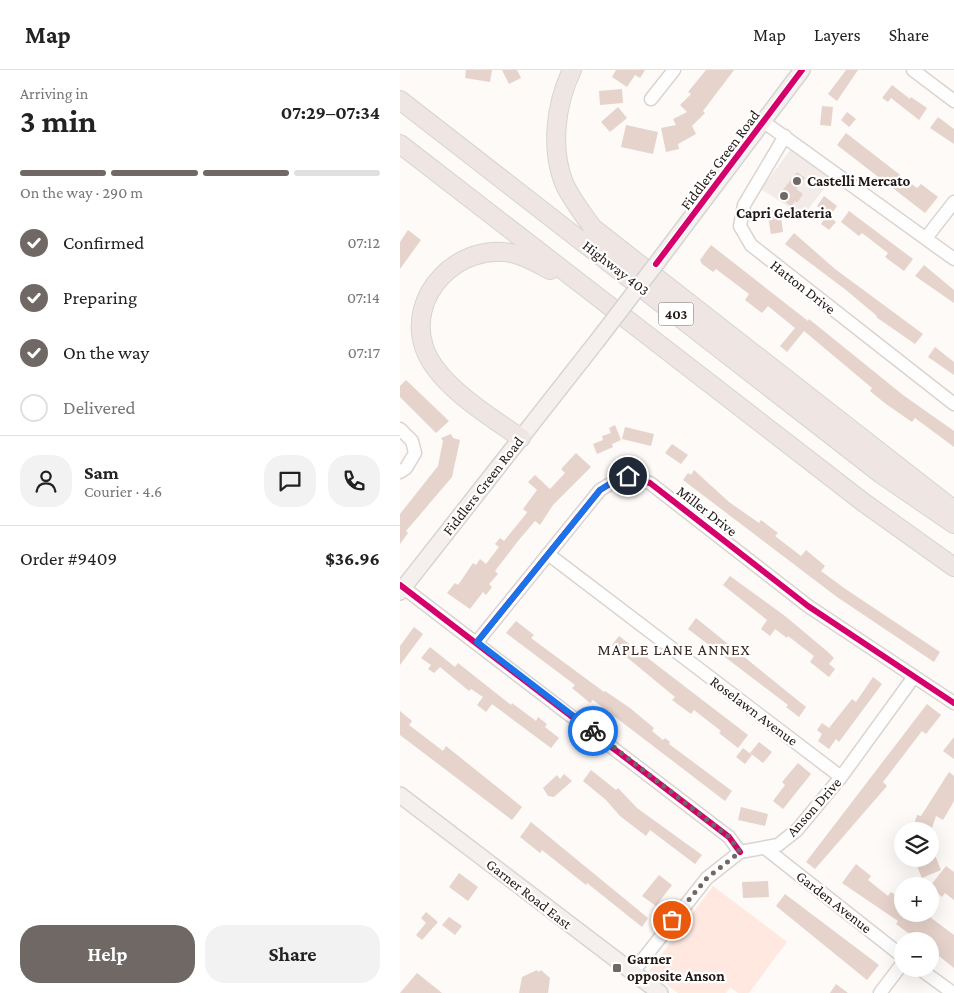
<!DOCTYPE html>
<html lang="en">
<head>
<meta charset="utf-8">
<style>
	:root { --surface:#fff; --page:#f2f2f2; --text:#222; --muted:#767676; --line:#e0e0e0; --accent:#6f6865 }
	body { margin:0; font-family:"Crimson Pro",serif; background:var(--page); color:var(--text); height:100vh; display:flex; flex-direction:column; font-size:19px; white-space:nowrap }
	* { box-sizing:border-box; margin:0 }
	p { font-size:16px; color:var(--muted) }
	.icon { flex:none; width:28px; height:28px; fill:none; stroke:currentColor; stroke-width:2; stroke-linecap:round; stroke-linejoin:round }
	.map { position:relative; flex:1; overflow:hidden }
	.details { display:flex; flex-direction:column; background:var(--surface); width:400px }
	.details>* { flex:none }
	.tools { position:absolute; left:494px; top:752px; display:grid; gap:10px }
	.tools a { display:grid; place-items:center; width:45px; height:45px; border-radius:50%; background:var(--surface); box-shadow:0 5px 20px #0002; font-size:25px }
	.pin { position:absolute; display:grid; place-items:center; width:42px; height:42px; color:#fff; margin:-21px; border:2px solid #fff; border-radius:50%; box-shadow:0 1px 5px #0007 }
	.courier { position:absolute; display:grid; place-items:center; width:50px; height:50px; margin:-25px; border:4px solid #1a73e8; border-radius:50%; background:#fff; color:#222; box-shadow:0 1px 6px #0007 }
	.headline em { font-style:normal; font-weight:700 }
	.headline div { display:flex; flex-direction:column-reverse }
	.headline { display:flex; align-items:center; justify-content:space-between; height:85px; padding:0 20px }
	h1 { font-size:32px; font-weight:700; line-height:38px }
	.bar { display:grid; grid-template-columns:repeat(4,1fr); gap:8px 5px; align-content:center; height:60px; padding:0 20px }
	.bar i { height:6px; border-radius:4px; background:var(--line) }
	.bar .active { background:var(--accent) }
	.bar p { grid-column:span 4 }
	.line { display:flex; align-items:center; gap:12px; padding:0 20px; border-top:1px solid var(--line) }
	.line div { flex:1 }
	.round { display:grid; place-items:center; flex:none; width:52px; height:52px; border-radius:20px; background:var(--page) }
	ol { padding:0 20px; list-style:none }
	li { display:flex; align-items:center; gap:15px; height:55px }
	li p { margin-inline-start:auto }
	li .icon { padding:5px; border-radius:50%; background:var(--accent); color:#fff; stroke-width:4 }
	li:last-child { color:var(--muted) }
	li i { width:28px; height:28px; border:2px solid var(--line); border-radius:50% }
	.primary-button { display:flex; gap:10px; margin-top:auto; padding:10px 20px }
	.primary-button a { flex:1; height:58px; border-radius:20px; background:var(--accent); color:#fff; font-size:20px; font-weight:700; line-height:58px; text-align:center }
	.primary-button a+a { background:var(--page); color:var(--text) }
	header { display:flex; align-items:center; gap:30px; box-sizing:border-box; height:70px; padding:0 25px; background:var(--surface); border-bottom:1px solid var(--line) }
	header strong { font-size:24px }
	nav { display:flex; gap:28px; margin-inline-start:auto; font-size:18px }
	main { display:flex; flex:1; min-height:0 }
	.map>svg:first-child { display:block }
	.built { fill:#f3ebe7 }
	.green { fill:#fee8e0 }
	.building { fill:#e6d3cb }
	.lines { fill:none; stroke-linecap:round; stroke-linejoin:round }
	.minor-casing { stroke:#dad4d1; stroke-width:15 }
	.major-casing { stroke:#d6d4d3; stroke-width:18 }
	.highway-casing { stroke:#d6d4d3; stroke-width:20 }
	.minor { stroke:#fffefe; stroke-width:12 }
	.major { stroke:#f5f0ed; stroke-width:15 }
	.highway { stroke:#efe6e3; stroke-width:18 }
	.major-bridge-casing { stroke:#d6d4d3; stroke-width:18; stroke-linecap:butt }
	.major-bridge { stroke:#f5f0ed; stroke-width:15 }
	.cycleway-casing { stroke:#fff; stroke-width:9 }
	.cycleway { stroke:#d6006c; stroke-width:6 }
	.done { stroke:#6f6865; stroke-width:5; stroke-dasharray:0 9 }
	.route { stroke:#1a73e8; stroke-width:6 }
	.poi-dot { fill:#6f6865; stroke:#fff; stroke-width:2 }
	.labels { text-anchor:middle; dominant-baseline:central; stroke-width:4.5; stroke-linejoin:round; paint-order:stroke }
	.shield { fill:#fff; stroke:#645e5c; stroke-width:1 }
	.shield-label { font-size:14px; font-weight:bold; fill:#221916 }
	.street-label { font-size:15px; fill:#221916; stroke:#fff }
	.poi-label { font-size:15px; font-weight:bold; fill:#221916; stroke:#fff; text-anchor:start }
	.neighbourhood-label { font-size:16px; letter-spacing:1px; fill:#392620; stroke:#fff }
</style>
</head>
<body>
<header>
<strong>Map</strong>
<nav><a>Map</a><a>Layers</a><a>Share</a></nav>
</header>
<main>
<section class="details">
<div class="headline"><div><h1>3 min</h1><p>Arriving in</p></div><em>07:29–07:34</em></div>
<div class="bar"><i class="active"></i><i class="active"></i><i class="active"></i><i></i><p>On the way · 290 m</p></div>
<ol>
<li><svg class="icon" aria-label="check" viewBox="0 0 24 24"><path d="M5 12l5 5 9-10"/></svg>Confirmed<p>07:12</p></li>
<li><svg class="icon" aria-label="check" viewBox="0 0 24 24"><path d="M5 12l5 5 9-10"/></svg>Preparing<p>07:14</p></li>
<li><svg class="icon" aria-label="check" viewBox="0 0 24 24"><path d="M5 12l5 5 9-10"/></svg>On the way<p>07:17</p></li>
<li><i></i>Delivered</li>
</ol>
<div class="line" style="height:90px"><a class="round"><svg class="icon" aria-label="person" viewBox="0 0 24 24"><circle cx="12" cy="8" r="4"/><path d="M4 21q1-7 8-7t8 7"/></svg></a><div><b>Sam</b><p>Courier · 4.6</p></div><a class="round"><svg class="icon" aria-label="chat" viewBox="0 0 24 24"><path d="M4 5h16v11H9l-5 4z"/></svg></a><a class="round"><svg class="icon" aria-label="phone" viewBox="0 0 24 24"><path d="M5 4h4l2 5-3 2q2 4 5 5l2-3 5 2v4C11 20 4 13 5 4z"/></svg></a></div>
<div class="line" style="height:65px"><div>Order #9409</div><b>$36.96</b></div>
<div class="primary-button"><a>Help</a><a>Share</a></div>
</section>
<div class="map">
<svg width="554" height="923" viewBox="0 0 554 923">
	<rect width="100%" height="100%" fill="#fdfaf8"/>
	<path class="built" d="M393,76L433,107L403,146L361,119Z"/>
	<path class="green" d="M313,816L387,872L349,923H338L330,917L326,923H278L249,901Z"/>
	<path class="building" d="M66,0H92L90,12L65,8Z
		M102,0H117L121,8L109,14Z
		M216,0H245L240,8L235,5L227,17L212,7Z
		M306,0H334L303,41L305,43L292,56L296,64L278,74L279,79L266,82L261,58L276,55L273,49L287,42L280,35L291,24L288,22Z
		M446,0H458L437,31L428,24Z
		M492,15L510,29L511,27L527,38L519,50L491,28L488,32L482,28Z
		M222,19L223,33L200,35L199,21Z
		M422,36L433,37L431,56L420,55Z
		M218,37L227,48L210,62L201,52Z
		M447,42L456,49L449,57L441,50Z
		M538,47L554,59V74L530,58Z
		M226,55L258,62L253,84L221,77Z
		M446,63L517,118L521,114L538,127L525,143L437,75Z
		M397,102L405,108L396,119L403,124L397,133L395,131L391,136L378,126Z
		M424,126L437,136L430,146L417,136Z
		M380,139L383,162L371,164L367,141Z
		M449,141L513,189L504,201L485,187L488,183L462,163L459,166L441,152Z
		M427,145L436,152L429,160L421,154Z
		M8,160L21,170L0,199V172Z
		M394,163L435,199L523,264L515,274L476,247L477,246L446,220L385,174Z
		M311,175L408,251L409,249L503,325L554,361V377L515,348L512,352L486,334L470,321L472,318L404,261L387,282L380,276L395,258L368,236L362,243L345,230L349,224L316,199L313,202L302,194L300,190Z
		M524,195L554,220V233L515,206Z
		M535,277L554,292V305L528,287Z
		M6,310L49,351L36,363L0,327V316Z
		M215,355L221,370L212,374L213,377L197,384L193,374L203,370L202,366L211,363L209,358Z
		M225,357L254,364L251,376L222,369Z
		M51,364L53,368L60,370L52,407L6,461L8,463L0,474V444L38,396L43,371L41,368Z
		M272,374L288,385L281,394L265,383Z
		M176,383L191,397L153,435L140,455L135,451L118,471L95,501L98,504L89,514L92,517L86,525L83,522L70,539L47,523L55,513L58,515L73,493L76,495L80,489L86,494L99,477L95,474L100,468L104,471L126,444L127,442L123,439L137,420L128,412L135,405L150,419L165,403L161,399Z
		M294,400L329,432L359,453L361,450L378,463L375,466L401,486L406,480L425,496L421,501L444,518L540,582L534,592L437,527L283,410L288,403L291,405Z
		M330,506L385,546L428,582L434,588L429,594L435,599L429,607L410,592L414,586L388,566L387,568L375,559L370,566L361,559L367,550L323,515Z
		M296,548L406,637L399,647L386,637L388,635L288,559Z
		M116,551L134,565L131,568L204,622L205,621L230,638L254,658L252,661L263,670L265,668L270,672L269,674L332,721L325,731L193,630L190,633L172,618L175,615L106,563Z
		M14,557L23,564L0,595V576Z
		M219,566L348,665L338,678L319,663L321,661L294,640L291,644L272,630L275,627L212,575Z
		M30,577L55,597L58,593L111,635L112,633L136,651L138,647L147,654L145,657L159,668L151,678L92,634L86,642L77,635L83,627L71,619L69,621L40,597L34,603L28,599L31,595L21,588Z
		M473,607L482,614L439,672L436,669L429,679L418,671L422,664L417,660L422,653L429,658L452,629L456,632Z
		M527,634L541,645L526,664L522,661L483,712L487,716L415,799L406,792Z
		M0,641L12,651L9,655L43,681L46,676L122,737L112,750L0,665Z
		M554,667V689L543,681Z
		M359,672L372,682L363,693L350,683Z
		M343,678L352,685L345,694L336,687Z
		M398,693L411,704L383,739L373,731L385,715L382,712Z
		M191,700L216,720L218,718L237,738L302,785L295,794L250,760L246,766L220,746L206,730L183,711Z
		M549,702L554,706V731L543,750L536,746L531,761H512L517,745L521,746Z
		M164,704L172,711L154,727L148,726L143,718L157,705L160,709Z
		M341,737L368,744L365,756L338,750Z
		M131,752L248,848L242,857L187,813L186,815L142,780L140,783L120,767Z
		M530,773L541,800L522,808L514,789H530Z
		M456,794L471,806L468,810L488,826L491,822L502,830V844H526L554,865V898L530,879V871H519L496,854L498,851L442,813Z
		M546,796L554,802V830L545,823L542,827L530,816Z
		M59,803L78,817L68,831L49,817Z
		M259,805L272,815L256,836L242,826Z
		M368,811L369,827L343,828L342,812Z
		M385,824L479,895L467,910L376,836Z
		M26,842L38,852L22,870L16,865L26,853L21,848Z
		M49,847L62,856L55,865L42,855Z
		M137,900L139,902L141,900L150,908L148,923H119L122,907Z
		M17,903L42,923H0Z
		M436,914L448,923H430Z"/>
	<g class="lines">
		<defs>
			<path id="minor" d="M513,0L554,31
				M251,29L274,0
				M364,52L554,189
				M385,66L344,135L340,156L351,175L554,334
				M526,168L554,132
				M0,359L12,371L15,383L6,398L0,402
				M148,484L441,707
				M0,515L329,767L340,782
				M77,572L200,420C222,406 226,406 250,413L408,536L554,633
				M365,778L502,886
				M520,899L553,923
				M233,902L307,808L340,782L378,775L397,760L441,707L513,608
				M480,923L502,894"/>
			<path id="major" d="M256,194L402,0
				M0,522L197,271
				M0,725L260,923"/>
			<path id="highway" d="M172,0C156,33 150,78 164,113C171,129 183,144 193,158L554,440
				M0,30L481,404L554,454
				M0,74L463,432L554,497
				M121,368C90,347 36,314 24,277C7,224 59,173 111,183C125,186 137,193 150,200"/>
		</defs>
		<use href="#minor" class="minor-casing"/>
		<use href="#major" class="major-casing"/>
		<use href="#highway" class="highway-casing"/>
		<use href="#minor" class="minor"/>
		<use href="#major" class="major"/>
		<use href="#highway" class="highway"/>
		<defs>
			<path id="major-bridge" d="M197,271L256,194"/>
		</defs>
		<use href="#major-bridge" class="major-bridge-casing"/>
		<use href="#major-bridge" class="major-bridge"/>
		<defs>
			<path id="cycleway" d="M256,194L402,0
				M0,515L329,767L340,782
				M77,572L200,420C222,406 226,406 250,413L408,536L554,633"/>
		</defs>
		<use href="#cycleway" class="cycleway-casing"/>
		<use href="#cycleway" class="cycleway"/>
	</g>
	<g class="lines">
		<path class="done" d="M193,661L329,767L340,782L307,808L272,850"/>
		<path class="route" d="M193,661L77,572L200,420L217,409L228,406"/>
	</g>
	<g class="poi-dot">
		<circle cx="397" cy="111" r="5"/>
		<circle cx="384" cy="126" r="5"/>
		<rect x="212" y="893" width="10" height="10" rx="2.5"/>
	</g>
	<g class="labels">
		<rect class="shield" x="258.5" y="232.5" width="35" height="23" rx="4"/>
		<g class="shield-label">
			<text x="276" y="244">403</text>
		</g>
		<g class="street-label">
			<text transform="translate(320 90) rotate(-53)">Fiddlers Green Road</text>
			<text transform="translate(216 198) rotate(38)">Highway 403</text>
			<text transform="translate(403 217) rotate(38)">Hatton Drive</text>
			<text transform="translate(83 416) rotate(-52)">Fiddlers Green Road</text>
			<text transform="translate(307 441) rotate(38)">Miller Drive</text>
			<text transform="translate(354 641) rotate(37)">Roselawn Avenue</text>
			<text transform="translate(414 737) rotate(-48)">Anson Drive</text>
			<text transform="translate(129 824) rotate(38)">Garner Road East</text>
			<text transform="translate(434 832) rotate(38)">Garden Avenue</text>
		</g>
		<g class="poi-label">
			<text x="407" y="111">Castelli Mercato</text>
			<text x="384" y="143" text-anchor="middle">Capri Gelateria</text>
			<text x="227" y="889">Garner<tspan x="227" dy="17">opposite Anson</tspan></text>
		</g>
		<g class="neighbourhood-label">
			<text x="274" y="579">MAPLE LANE ANNEX</text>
		</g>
	</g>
</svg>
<div class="tools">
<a><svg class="icon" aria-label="layers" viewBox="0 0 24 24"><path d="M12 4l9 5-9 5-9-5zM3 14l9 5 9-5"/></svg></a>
<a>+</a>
<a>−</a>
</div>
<div class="pin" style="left:272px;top:850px;background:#ea580c"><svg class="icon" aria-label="bag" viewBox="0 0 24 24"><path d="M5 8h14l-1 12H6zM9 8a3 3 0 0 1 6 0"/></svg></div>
<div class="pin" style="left:228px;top:406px;background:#1f2937"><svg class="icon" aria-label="home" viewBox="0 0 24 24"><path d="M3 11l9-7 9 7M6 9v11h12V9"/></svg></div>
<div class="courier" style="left:193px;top:661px"><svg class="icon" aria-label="bike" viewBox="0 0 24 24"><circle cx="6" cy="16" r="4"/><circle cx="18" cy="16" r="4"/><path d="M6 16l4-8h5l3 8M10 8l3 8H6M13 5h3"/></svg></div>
</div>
</main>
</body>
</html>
